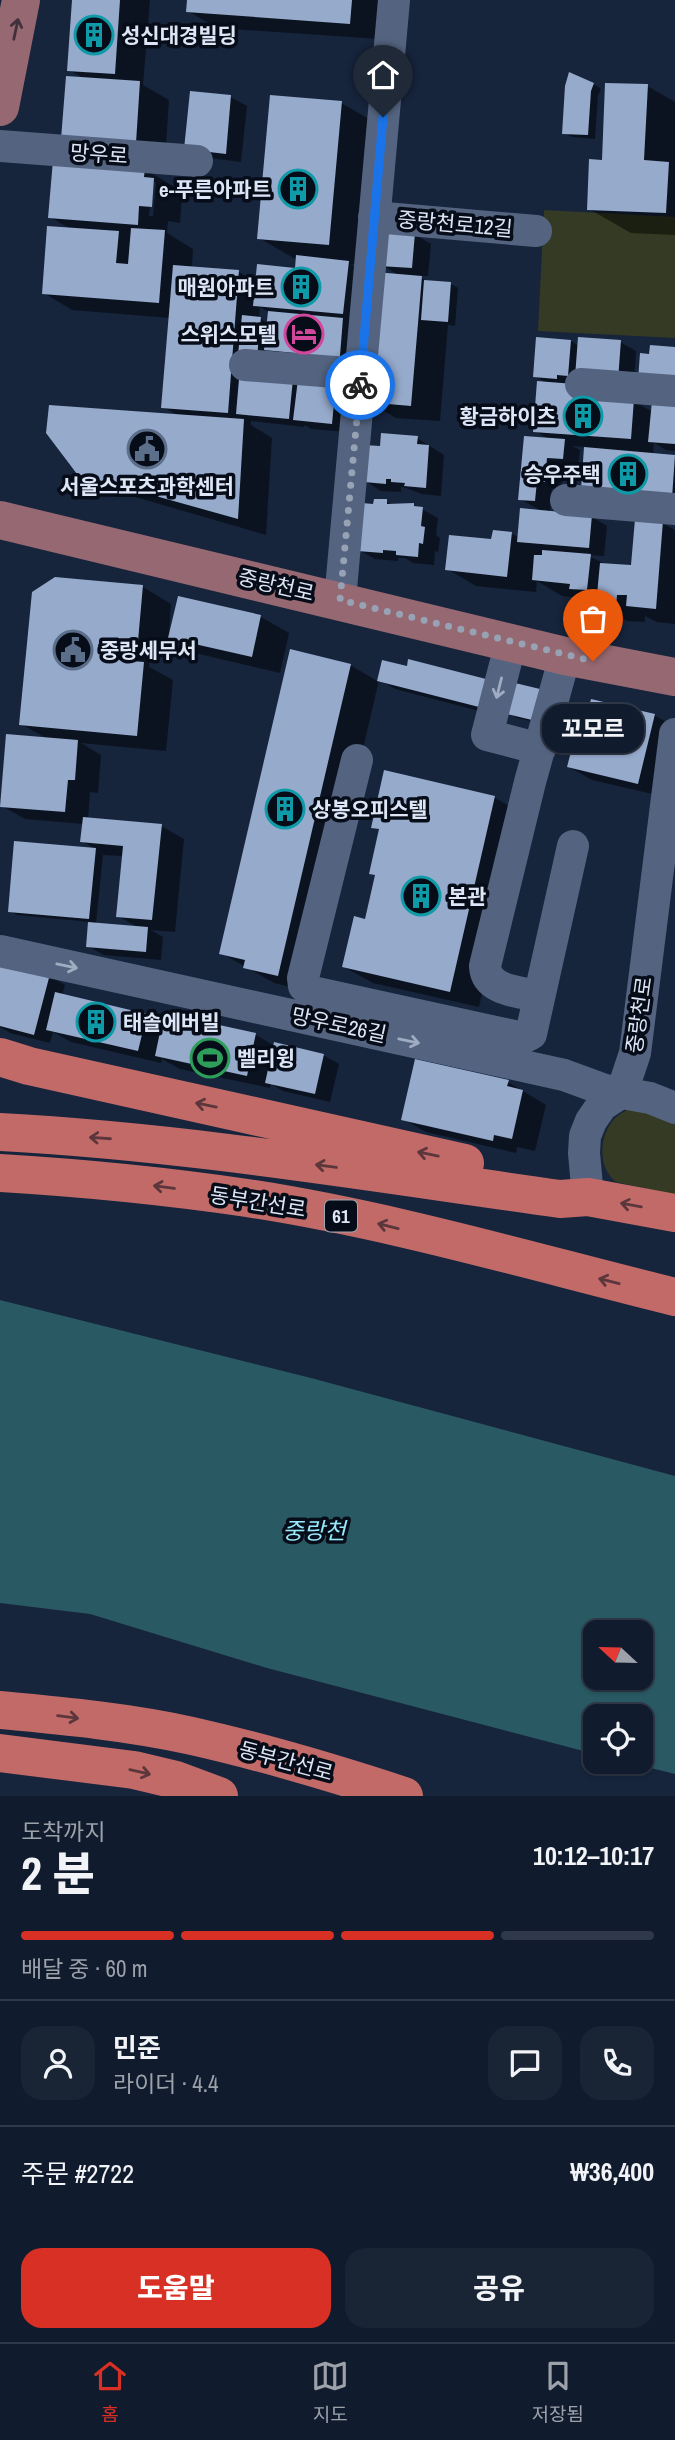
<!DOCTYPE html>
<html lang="ko">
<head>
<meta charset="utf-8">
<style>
	:root { --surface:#101b2d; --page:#192435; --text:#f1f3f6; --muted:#9ca1aa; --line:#303949; --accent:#d93025 }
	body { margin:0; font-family:"Archivo Narrow","Noto Sans KR",sans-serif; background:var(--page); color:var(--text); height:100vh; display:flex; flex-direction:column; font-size:26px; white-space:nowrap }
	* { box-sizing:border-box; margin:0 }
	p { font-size:23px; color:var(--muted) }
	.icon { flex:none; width:38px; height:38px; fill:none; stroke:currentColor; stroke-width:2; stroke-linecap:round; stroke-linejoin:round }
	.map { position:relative; height:1796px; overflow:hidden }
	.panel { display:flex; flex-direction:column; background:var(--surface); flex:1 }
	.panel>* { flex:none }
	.needle { width:46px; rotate:292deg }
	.buttons { position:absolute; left:583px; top:1620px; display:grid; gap:14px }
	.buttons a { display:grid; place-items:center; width:70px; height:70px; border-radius:14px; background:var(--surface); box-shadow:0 2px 5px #0004,0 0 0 2px var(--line); font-size:35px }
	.pin { position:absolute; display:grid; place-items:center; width:60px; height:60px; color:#fff; margin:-72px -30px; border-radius:50% 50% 50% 0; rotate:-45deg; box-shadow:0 0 7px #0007 }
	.pin .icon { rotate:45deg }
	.courier { position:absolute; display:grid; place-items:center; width:70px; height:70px; margin:-35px; border:5px solid #1a73e8; border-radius:50%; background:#fff; color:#222; box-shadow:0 2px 9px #0007 }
	.bubble { position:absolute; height:49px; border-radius:21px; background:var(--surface); box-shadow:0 2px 5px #0004,0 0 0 2px var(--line); font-size:23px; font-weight:800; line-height:49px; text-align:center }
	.head em { font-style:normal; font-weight:800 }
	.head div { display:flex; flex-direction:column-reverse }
	.head { display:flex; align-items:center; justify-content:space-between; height:119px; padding:0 21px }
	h1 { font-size:46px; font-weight:800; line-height:52px }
	.bar { display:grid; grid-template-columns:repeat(4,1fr); gap:10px 7px; align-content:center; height:84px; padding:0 21px }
	.bar i { height:9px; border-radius:5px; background:var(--line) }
	.bar .on { background:var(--accent) }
	.bar p { grid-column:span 4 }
	.line { display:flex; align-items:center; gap:18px; padding:0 21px; border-top:2px solid var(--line) }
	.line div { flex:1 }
	.round { display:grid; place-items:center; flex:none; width:74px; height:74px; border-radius:21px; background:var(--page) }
	.cta { display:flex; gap:14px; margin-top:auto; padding:14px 21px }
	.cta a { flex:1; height:80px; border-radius:21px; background:var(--accent); color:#fff; font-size:28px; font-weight:800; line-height:80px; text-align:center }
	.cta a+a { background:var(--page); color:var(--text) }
	.dock { display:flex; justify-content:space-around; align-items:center; height:98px; border-top:2px solid var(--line); background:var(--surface); font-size:19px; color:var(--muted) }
	.dock a { display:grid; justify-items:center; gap:4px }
	.dock .on { color:var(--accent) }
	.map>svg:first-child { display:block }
	.green { fill:#343a23 }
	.water { fill:#295963; fill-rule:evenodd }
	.shadow { fill:#0007; fill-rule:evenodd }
	.building { fill:#96aacc }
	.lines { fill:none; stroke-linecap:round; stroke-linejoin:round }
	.minor { stroke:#546480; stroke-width:32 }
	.major { stroke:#966871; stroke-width:38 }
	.highway { stroke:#c26a67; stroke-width:38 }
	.oneway { stroke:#40313c }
	.oneway2 { stroke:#9facc1 }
	.oneway3 { stroke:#5b373c }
	.done { stroke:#97a2b5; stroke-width:7; stroke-dasharray:0 12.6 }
	.route { stroke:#1a73e8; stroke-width:9 }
	.labels { text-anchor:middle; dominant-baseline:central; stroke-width:7; stroke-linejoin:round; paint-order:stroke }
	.shield { fill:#070d18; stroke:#9da5b3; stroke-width:2 }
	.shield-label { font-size:19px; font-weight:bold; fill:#dde6f6 }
	.poi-label { font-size:21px; font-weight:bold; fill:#dde6f6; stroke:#070d18; text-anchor:start }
	.street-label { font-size:21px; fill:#dde6f6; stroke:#070d18 }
	.water-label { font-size:23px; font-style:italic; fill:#97eafc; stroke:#070d18 }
</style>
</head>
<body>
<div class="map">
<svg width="675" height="1796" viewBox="0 0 675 1796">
	<rect width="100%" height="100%" fill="#16243c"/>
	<path class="green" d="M544,210L675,217V338L538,331Z
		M634,1107L675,1121V1195L616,1182C597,1167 599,1136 614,1119C620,1113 627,1110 634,1107Z"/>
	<path class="water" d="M0,1300L311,1378L675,1476V1774L627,1762H640V1717H595V1754L267,1668L90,1614L0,1603ZM595,1633H640V1678H595Z"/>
	<path class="shadow" d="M74,0H150L143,85L169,100L165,159L92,154L85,79L69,70Z
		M189,0H382L379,39L217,28L188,11Z
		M593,84L601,89L598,95L595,139L572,137L564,133Z
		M647,86L675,102V235L631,233L589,209L604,162Z
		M231,97L247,106L241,162L202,157Z
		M341,103L378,124L365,265L350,264L376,279L400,276L381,265L401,226L431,244L428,276H418L429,282L451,284L458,288L455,326L448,325L440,421L396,418L367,401L354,376L282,358L265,349L264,360L335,384L351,393L347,432L311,429L305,425L304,427L251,421V425L272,438L266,535L108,489L79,472L180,416L163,407L170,318L72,310L44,293L71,229L50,217L144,169L173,186V190L182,196L180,223L168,221L167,233L193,249L192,268L239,272L257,283L296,270L297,260L259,238ZM152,182H156L153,216H149ZM260,307L270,313L268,323L259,318Z
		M538,339L571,341L579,346L620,342L636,351L633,401L653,412L675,404V451L666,450L654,443L653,455L675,457V508L582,489L586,447L572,446L580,450L578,467L563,466L561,490L552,489L550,513L591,516L607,526L604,556L587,555L607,565L633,567L662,523L675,530V624L657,622L645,616V622L627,621L590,599L562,596L537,581L536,592L476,586L447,569L493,541L494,532L512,534L520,538L543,512L520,499L550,440L535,431L548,384L535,376Z
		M417,438L444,455L441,496L422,494L403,487H401V492L381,491L365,481L382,448Z
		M386,501L393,505H414L438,518L436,535L440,538L438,552L435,551L434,565L413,563L405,558H398V561L375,559L359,550L374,506Z
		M143,587L171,604L169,633H171L179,598L261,617L289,633L280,673L199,654L168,637L166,656L150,655L149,667L173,680L166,751L81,743L101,755L98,793L90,792L88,819L161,826L184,839L175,932L151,930L163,937L161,960L104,955L88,946L90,922L17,915L10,911L15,843L96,850L82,841L84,824L25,819L2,806L48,739L21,724ZM103,855L123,856L118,916L137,927L96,924Z
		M384,662L495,715L395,689L379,680L307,991L274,983L221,953L350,665L379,682Z
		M516,685L540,723L517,718L509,713Z
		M654,715L675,727L661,796L592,780L569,767L582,744Z
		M495,798L523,814L479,1007L373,983L344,967L366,921L376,876L371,873L381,831L373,827Z
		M0,963L49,976L65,985L62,996L147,1016L163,1026L256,1035L275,1046L323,1055L339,1064L330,1102L283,1091L271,1084L270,1088L180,1069L162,1059L161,1063L71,1042L53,1032L50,1043L10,1033L0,1027Z
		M508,1082L546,1105L535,1151L517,1147L516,1153L426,1132L403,1119Z"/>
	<path class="building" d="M72,0H120L115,74L67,71Z
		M187,0H352L350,24L186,12Z
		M569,72L594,83L591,91L588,135L562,134L565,86Z
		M66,76L140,81L136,143L61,139Z
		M605,83L648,84L644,160L669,162L666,213L587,210L589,159L602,160Z
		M190,91L231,95L226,154L184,149Z
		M270,95L342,101L329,245L257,239Z
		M53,160L145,168L144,177L154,178L152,207L139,206L138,225L48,218Z
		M47,226L119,231L116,263L128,264L131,228L165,230L159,303L42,294Z
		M381,230L415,233L412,268L379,266Z
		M296,255L349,261L343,314L253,306L257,264L295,268Z
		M173,265L239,270L228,413L161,408Z
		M375,272L422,276L411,406L365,402Z
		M424,280L451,282L448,322L421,320Z
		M268,311L343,318L339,368L305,365L306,354L264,350Z
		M242,315L261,317L257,357L238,355Z
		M536,337L571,340L568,376L557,375V379L533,377Z
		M578,337L621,340L618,380L575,377Z
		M650,345L675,347V382L638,380L640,353L649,354Z
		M239,379H293L289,419L236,414Z
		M298,379L336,382L332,424L293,420Z
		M537,381L574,384L634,399L631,439L533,432Z
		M652,401L675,403V444L648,442Z
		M49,405L244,419L238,519L77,474L46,433Z
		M381,433L418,436L417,444L429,445L426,488L404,486L405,483L391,482V479H386V484L364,482V445L380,446Z
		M524,436L565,439L563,459L547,458L545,482L537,481L535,501L518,500Z
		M584,447L675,455L672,498L581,490Z
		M374,499H387V504L414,503V506L423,507L421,526L425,527L423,544L419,543L418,557L396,555V551L383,550V553L357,551L362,503L373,504Z
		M520,508L592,515L589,548L517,542Z
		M635,519L663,521L656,609L626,606L627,595H617L616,607L596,605L600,563L631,565Z
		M493,530L512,532L507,577L445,570L449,535L491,539Z
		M542,550L591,554L587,590L569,589L570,584L532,580L534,555H542Z
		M55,577L143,585L138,641L121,639L119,660L144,662L137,736L19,725L32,592Z
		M178,596L261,615L252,657L168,638Z
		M290,649L351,664L278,976L243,968L245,960L219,954Z
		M408,659L486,679L479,707L377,681L382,660L407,666Z
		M515,683L540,689L532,720L507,714Z
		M591,699L655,714L638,784L567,767L574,740L581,742Z
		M6,734L78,740L75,780H68L65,812L0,807Z
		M384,770L495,796L450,992L342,967L354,916L365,919L375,875L369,874L379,829L371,828Z
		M83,817L162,824L152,920L116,917L123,846L80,842Z
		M14,841L96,848L89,919L8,912Z
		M88,922L148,927L146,952L86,947Z
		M0,961L50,974L34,1035L0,1026Z
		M55,992L147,1014L138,1051L46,1030Z
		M164,1013L256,1033L247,1076L155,1056Z
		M274,1042L324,1054L315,1094L265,1083Z
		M415,1059L509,1080L507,1086L523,1090L512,1139L494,1135L493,1141L401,1120Z"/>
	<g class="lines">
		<path class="minor" d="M0,146L197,161
			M374,217L536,231
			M245,365L361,374
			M581,384L675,391
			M566,500L675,509
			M340,600L394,0
			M511,642L487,735L540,749
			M357,760L303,978L304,986L312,992L523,1038L531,1034L573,846
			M0,951L564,1075L605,1090L650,1098L675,1108
			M539,996C520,992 486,991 485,966L530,782L565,656
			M588,1197L584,1153L585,1136L591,1121L602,1105L622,1092L635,1053L675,734"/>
		<path class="major" d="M0,107L21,0
			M0,520L565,656L675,677"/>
		<path class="highway" d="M0,1057L29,1066L465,1163
			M0,1132C188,1142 373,1173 560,1199L588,1197L675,1213
			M0,1173C83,1178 165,1186 247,1198C392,1220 533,1262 675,1297
			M0,1710C64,1716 129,1722 192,1736C263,1752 334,1773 404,1796
			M0,1753L134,1770L176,1780L219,1796"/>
	</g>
	<defs><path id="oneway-shaft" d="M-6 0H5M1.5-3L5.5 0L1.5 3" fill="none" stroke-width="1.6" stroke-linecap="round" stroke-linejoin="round" transform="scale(1.75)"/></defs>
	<use class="oneway" href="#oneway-shaft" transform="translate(16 29) rotate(-78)"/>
	<g class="oneway2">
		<use href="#oneway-shaft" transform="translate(499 688) rotate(104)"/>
		<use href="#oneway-shaft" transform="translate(67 966) rotate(12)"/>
		<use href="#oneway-shaft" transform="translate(409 1041) rotate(12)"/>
	</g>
	<g class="oneway3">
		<use href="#oneway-shaft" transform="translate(206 1105) rotate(-168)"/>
		<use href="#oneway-shaft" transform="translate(100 1138) rotate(-176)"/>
		<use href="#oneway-shaft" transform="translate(428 1154) rotate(-168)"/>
		<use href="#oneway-shaft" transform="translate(326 1166) rotate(-172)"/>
		<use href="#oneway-shaft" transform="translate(164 1187) rotate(-172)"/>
		<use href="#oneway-shaft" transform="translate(631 1205) rotate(-170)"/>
		<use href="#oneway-shaft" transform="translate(388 1226) rotate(-166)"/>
		<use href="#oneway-shaft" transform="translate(609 1281) rotate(-166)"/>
		<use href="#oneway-shaft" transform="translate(68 1717) rotate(7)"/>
		<use href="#oneway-shaft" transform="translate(140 1772) rotate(13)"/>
	</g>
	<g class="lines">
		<path class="done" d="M360,385L340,600L593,661"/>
		<path class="route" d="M360,385L383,117"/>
	</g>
	<defs>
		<symbol id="building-ring" viewBox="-11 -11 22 22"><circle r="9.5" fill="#070d18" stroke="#0f9aa8" stroke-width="1.5"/><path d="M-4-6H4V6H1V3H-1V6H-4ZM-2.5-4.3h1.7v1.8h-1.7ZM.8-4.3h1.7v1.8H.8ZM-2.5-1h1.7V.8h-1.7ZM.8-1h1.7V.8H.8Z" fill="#0f9aa8"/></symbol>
		<symbol id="hotel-ring" viewBox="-11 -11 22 22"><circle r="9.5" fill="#070d18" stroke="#d1479c" stroke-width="1.5"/><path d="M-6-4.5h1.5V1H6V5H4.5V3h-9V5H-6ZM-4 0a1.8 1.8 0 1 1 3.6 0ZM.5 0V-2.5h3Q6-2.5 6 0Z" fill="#d1479c"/></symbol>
		<symbol id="civic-ring" viewBox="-11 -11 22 22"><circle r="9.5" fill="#070d18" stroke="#5c6f8a" stroke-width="1.5"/><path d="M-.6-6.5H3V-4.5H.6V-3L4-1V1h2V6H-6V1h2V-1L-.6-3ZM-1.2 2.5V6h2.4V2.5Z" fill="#5c6f8a"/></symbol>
		<symbol id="stadium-ring" viewBox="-11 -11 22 22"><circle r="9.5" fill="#070d18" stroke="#2e9e5b" stroke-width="1.5"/><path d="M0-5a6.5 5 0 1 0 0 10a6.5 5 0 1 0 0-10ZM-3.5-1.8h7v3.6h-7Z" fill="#2e9e5b"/></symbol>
	</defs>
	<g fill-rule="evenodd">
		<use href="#building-ring" x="72" y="13" width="44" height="44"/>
		<use href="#building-ring" x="276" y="167" width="44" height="44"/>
		<use href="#building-ring" x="279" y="265" width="44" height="44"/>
		<use href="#hotel-ring" x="282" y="312" width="44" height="44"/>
		<use href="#building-ring" x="561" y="394" width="44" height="44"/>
		<use href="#civic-ring" x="125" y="427" width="44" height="44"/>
		<use href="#building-ring" x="606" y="452" width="44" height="44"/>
		<use href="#civic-ring" x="51" y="628" width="44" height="44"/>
		<use href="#building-ring" x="263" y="787" width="44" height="44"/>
		<use href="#building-ring" x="399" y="874" width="44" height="44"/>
		<use href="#building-ring" x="74" y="1000" width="44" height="44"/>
		<use href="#stadium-ring" x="188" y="1036" width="44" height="44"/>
	</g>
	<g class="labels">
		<rect class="shield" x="325" y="1200.5" width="32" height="31" rx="5"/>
		<g class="shield-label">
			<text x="341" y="1216">61</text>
		</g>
		<g class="poi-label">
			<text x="121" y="35">성신대경빌딩</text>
			<text x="271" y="189" text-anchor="end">e-푸른아파트</text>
			<text x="274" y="287" text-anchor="end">매원아파트</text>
			<text x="277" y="334" text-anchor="end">스위스모텔</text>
			<text x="556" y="416" text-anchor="end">황금하이츠</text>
			<text x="601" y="474" text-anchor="end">승우주택</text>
			<text x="147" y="486" text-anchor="middle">서울스포츠과학센터</text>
			<text x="100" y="650">중랑세무서</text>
			<text x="312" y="809">상봉오피스텔</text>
			<text x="448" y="896">본관</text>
			<text x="123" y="1022">태솔에버빌</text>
			<text x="237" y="1058">벨리윙</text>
		</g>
		<g class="street-label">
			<text transform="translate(99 154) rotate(4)">망우로</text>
			<text transform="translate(455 224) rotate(5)">중랑천로12길</text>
			<text transform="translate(276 585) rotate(13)">중랑천로</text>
			<text transform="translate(639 1015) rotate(-82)">중랑천로</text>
			<text transform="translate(339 1025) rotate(12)">망우로26길</text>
			<text transform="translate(258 1202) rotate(9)">동부간선로</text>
			<text transform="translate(286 1761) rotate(15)">동부간선로</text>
		</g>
		<g class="water-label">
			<text x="314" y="1530">중랑천</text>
		</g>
	</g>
</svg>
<div class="buttons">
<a><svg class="needle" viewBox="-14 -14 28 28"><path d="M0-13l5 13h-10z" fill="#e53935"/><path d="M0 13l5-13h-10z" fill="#9ca1aa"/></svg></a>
<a><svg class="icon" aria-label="locate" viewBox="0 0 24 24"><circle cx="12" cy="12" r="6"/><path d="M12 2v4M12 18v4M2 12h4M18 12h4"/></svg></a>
</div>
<div class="pin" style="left:593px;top:661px;background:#ea580c"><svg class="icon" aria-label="bag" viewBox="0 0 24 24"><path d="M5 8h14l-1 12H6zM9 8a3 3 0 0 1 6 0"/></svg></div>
<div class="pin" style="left:383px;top:117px;background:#1f2937"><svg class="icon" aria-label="home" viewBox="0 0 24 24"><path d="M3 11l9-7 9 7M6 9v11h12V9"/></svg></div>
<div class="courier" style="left:360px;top:385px"><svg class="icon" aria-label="bike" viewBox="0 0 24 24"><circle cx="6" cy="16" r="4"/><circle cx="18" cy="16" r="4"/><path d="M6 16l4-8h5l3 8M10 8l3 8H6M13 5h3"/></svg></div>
<div class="bubble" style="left:542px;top:704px;width:102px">꼬모르</div>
</div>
<section class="panel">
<div class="head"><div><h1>2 분</h1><p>도착까지</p></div><em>10:12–10:17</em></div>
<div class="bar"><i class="on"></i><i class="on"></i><i class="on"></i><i></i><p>배달 중 · 60 m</p></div>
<div class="line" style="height:126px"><a class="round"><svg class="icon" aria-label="person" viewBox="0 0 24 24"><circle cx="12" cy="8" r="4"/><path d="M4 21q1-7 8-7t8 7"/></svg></a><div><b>민준</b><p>라이더 · 4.4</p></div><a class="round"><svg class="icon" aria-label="chat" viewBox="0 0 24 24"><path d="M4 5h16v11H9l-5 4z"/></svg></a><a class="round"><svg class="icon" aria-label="phone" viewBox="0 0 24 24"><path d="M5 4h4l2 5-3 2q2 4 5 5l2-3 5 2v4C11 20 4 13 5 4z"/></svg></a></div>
<div class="line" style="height:91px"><div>주문 #2722</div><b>₩36,400</b></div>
<div class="cta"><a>도움말</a><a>공유</a></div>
</section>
<nav class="dock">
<a class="on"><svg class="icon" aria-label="home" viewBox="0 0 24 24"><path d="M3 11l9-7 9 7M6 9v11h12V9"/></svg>홈</a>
<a><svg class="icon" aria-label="map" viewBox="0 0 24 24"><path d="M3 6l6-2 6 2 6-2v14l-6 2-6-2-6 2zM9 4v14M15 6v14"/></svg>지도</a>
<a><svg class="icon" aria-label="saved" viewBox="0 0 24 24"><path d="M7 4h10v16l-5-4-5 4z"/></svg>저장됨</a>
</nav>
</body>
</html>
